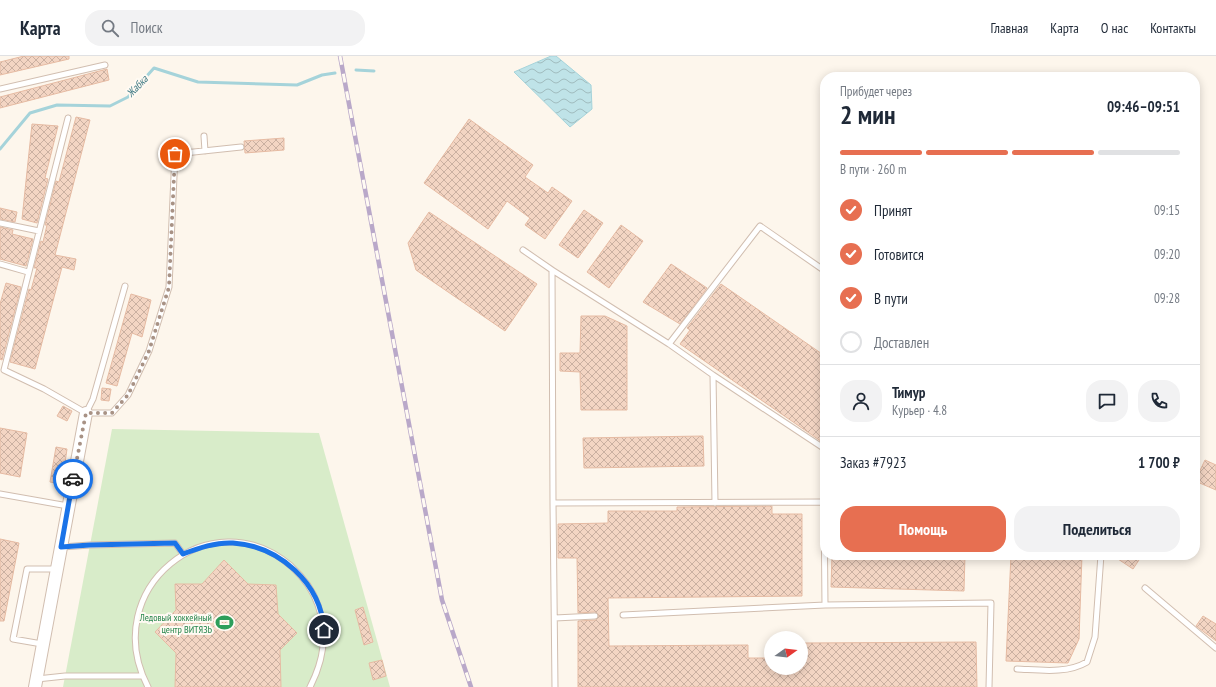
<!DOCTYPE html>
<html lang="ru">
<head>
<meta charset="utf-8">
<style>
	:root { --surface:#fff; --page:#f2f2f3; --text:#1f2937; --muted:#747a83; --line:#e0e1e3; --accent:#e76f51 }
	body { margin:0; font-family:"PT Sans Narrow",sans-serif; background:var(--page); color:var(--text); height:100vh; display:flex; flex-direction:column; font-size:15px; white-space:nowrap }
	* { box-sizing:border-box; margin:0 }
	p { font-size:13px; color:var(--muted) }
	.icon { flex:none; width:22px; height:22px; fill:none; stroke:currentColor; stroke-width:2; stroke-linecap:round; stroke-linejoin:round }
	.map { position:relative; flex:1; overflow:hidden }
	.side { position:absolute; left:820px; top:16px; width:380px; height:488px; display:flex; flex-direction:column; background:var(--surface); border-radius:16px; box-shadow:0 2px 10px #0003 }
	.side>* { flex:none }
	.needle { width:26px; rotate:75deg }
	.controls { position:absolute; left:764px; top:575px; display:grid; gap:8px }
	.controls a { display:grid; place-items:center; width:44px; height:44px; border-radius:50%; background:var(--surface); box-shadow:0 2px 10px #0003; font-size:20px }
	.pin { position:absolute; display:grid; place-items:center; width:34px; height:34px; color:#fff; margin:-17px; border:2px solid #fff; border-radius:50%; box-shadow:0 1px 4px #0007 }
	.courier { position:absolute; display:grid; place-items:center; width:40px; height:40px; margin:-20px; border:3px solid #1a73e8; border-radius:50%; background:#fff; color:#222; box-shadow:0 1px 5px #0007 }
	.headline em { font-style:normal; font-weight:700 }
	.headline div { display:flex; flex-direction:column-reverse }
	.headline { display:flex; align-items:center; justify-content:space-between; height:68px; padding:0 20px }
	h1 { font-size:26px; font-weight:700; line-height:30px }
	.bar { display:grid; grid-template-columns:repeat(4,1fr); gap:6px 4px; align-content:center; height:48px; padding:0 20px }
	.bar i { height:5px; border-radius:3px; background:var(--line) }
	.bar .active { background:var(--accent) }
	.bar p { grid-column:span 4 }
	.line { display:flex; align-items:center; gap:10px; padding:0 20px; border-top:1px solid var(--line) }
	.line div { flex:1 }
	.round { display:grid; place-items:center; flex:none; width:42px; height:42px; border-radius:16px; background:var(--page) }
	ol { padding:0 20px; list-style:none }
	li { display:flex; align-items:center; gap:12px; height:44px }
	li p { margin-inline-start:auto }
	li .icon { padding:4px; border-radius:50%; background:var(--accent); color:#fff; stroke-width:4 }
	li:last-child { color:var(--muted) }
	li i { width:22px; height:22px; border:2px solid var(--line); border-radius:50% }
	.action { display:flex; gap:8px; margin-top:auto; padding:8px 20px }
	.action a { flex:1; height:46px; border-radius:16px; background:var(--accent); color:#fff; font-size:16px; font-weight:700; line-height:46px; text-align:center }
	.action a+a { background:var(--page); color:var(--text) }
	header { display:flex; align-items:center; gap:24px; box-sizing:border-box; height:56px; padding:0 20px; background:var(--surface); border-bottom:1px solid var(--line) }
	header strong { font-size:19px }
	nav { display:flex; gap:22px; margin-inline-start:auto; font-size:14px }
	.search { width:280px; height:36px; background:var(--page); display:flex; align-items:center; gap:10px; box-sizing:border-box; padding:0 14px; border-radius:16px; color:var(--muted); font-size:15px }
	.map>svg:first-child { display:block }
	.pitch { fill:#d8ecc9 }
	.water { fill:url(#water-waves); stroke:#a5d3da }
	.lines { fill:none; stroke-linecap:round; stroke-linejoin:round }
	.stream { stroke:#a5d3da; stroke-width:3 }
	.building { fill:url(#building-cross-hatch); stroke:#e6bba3 }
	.service-casing { stroke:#d1beb0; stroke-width:7 }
	.tertiary-casing { stroke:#d1beb0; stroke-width:14 }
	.service { stroke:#fff; stroke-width:5 }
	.tertiary { stroke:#fff; stroke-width:12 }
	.rail-casing { stroke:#b9a8c9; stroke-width:4.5 }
	.rail { stroke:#fffaf3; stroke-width:3; stroke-dasharray:9; stroke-linecap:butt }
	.done { stroke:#a89285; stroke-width:4; stroke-dasharray:0 7.2 }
	.route { stroke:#1a73e8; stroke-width:5 }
	.labels { text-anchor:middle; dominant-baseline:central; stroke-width:4; stroke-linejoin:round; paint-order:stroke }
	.leisure-label { font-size:10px; fill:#27864d; stroke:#fffaf3; text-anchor:end }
	.water-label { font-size:11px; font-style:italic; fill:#437c86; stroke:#fffaf3 }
</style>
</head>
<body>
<header>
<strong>Карта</strong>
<div class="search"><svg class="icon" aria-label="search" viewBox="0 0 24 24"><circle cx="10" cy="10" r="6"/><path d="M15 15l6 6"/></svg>Поиск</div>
<nav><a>Главная</a><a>Карта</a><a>О нас</a><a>Контакты</a></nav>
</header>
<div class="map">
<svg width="1216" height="631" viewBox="0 0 1216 631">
	<defs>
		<pattern id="water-waves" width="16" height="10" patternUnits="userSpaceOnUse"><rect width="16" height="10" fill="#bfe3e8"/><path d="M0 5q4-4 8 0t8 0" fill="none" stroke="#a0bbbe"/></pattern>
		<pattern id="building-cross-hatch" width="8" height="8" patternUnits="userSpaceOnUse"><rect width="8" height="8" fill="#f3d5c3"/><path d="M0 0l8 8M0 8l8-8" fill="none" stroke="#cab0a1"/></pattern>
	</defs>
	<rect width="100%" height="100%" fill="#fdf6ec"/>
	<path class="pitch" d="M112,373L319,377L390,631H63Z"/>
	<path class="water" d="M551,0H556L591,29L592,53L570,71L514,16Z"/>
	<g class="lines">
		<path class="stream" d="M356,14L374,15
			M0,93L30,57L57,49L110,50L128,41L154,12L198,26L297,29L322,19L335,17"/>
	</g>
	<path class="building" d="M24,0H69V3L0,19V6Z
		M107,13L109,24L0,52V41Z
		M76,61L90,64L55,199L76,203L74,214L62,211L35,313L10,306L29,233L31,234L37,212H34L41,185L43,186L47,169H45L56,125L59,126Z
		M469,63L533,109L525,121L548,137L552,131L572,145L545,183L525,169L530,162L507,145L488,173L424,127Z
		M32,68L58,70L45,122L48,123L37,167L22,163Z
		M284,82V94L245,97L244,85Z
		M0,152L17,156L15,166L0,163Z
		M584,154L603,167L578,202L559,189Z
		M429,156L537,228L505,275L416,214L408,187Z
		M621,169L643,185L609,232L587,216Z
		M0,171L13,174L12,178L33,183L26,210L0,203Z
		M671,208L707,232L680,268L643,246Z
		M6,227L21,231L2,304L0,303V248Z
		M721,228L825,300V388L680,288L690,274L687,272Z
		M131,238L151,244L142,281L132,277L117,330L106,327Z
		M581,260H605L627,270V354H581L580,316L560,315V297H580Z
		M102,332L111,333L109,345L101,344Z
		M63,350L72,355L67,365L57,360Z
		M0,372L27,377L20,421L0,417Z
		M703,380L704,410L584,412L583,382Z
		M56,391L67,393L62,428L50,426Z
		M1205,404L1216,409V434L1195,425Z
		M772,450V458H802V540L608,542L609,590L748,589V602H771V612H801L803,587L976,586L977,631H578V565L596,564L599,559L595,556L578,557L577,502H558V468L608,467V455H677V451Z
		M0,483L19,487L4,565H0Z
		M832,499H965L964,535L831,531Z
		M1011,499H1082L1079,583L1068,607L1006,605Z
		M1112,499H1131L1139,504L1133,513Z
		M224,504L248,528L276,529L278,558L297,577L280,594L281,631H175L176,597L155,576L176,554L175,528H202Z
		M363,551L373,586L364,589L355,554Z
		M1203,560L1216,568V585L1196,570Z
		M382,604L386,620L373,624L369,607Z"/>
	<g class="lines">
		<defs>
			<path id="service" d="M0,33L105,9
				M68,62L4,314L44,333L86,357H112L128,339L149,295L169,231L175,98L241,91
				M204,80L205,95
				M0,167L39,175
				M523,194L552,214
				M0,208L28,216
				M669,288L760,170L825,215
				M713,319L825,393
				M86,357L93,343L125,230
				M0,438L68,450
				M553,447L552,214L669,288L713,319L715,447
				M62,491L90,489L175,487L183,498
				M1145,532L1216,592
				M825,549L991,547L989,631
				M555,562L595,560
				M42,588L13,583L27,513H56
				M1017,613C1040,614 1067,618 1087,606L1095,581L1101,499
				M37,623L65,620H142
				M148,631C97,533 211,441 291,510C303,521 313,534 318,549C328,578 324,604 310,631
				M555,631L553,447L824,446L825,549L623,559"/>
			<path id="tertiary" d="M35,631L86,357"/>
		</defs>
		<use href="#service" class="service-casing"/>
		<use href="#tertiary" class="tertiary-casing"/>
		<use href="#service" class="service"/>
		<use href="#tertiary" class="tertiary"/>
		<defs>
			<path id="rail" d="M340,0L442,544L471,631"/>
		</defs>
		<use href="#rail" class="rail-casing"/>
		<use href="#rail" class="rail"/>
	</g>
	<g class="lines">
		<path class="done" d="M73,423L86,357H112L128,339L149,295L169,231L175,98"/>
		<path class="route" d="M73,423L61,491L90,489L175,487L183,498C199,492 216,486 233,487C279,490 321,527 324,574"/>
	</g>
	<defs>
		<symbol id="stadium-bare" viewBox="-9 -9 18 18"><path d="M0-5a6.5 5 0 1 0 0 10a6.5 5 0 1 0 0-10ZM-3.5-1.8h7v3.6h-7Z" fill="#2e9e5b" stroke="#fffaf3" stroke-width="2.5" paint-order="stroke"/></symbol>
	</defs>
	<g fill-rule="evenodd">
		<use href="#stadium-bare" x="212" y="554" width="25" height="25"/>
	</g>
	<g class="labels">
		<g class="leisure-label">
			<text x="212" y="561">Ледовый хоккейный<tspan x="212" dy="12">центр ВИТЯЗЬ</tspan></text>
		</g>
		<g class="water-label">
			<text transform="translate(137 30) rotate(-46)">Жабка</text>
		</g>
	</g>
</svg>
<div class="controls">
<a><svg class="needle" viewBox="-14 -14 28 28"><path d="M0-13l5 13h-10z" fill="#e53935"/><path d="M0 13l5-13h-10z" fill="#747a83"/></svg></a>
</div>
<div class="pin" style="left:175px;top:98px;background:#ea580c"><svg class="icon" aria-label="bag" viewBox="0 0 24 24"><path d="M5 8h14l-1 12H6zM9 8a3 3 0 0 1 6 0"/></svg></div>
<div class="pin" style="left:324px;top:574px;background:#1f2937"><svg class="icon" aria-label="home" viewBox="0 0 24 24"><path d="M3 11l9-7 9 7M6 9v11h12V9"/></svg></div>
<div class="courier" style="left:73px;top:423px"><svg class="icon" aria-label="car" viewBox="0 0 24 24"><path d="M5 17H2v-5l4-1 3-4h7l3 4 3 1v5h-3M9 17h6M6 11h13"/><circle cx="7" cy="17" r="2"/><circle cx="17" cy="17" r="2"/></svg></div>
<section class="side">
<div class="headline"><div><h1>2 мин</h1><p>Прибудет через</p></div><em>09:46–09:51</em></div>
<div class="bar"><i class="active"></i><i class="active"></i><i class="active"></i><i></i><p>В пути · 260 m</p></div>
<ol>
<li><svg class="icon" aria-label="check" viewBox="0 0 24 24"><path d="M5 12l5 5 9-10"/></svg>Принят<p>09:15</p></li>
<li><svg class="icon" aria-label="check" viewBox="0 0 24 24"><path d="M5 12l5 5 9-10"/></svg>Готовится<p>09:20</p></li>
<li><svg class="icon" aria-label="check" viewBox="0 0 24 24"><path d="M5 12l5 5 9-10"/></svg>В пути<p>09:28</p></li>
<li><i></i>Доставлен</li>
</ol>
<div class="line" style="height:72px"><a class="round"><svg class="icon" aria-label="person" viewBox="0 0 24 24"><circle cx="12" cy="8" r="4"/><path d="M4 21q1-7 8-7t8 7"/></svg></a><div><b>Тимур</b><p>Курьер · 4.8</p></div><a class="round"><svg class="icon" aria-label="chat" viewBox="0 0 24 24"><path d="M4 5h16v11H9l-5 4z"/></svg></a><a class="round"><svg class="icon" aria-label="phone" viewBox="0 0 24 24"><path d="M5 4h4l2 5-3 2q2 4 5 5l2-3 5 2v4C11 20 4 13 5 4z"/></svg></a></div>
<div class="line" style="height:52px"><div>Заказ #7923</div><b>1 700 ₽</b></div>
<div class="action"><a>Помощь</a><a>Поделиться</a></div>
</section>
</div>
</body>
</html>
